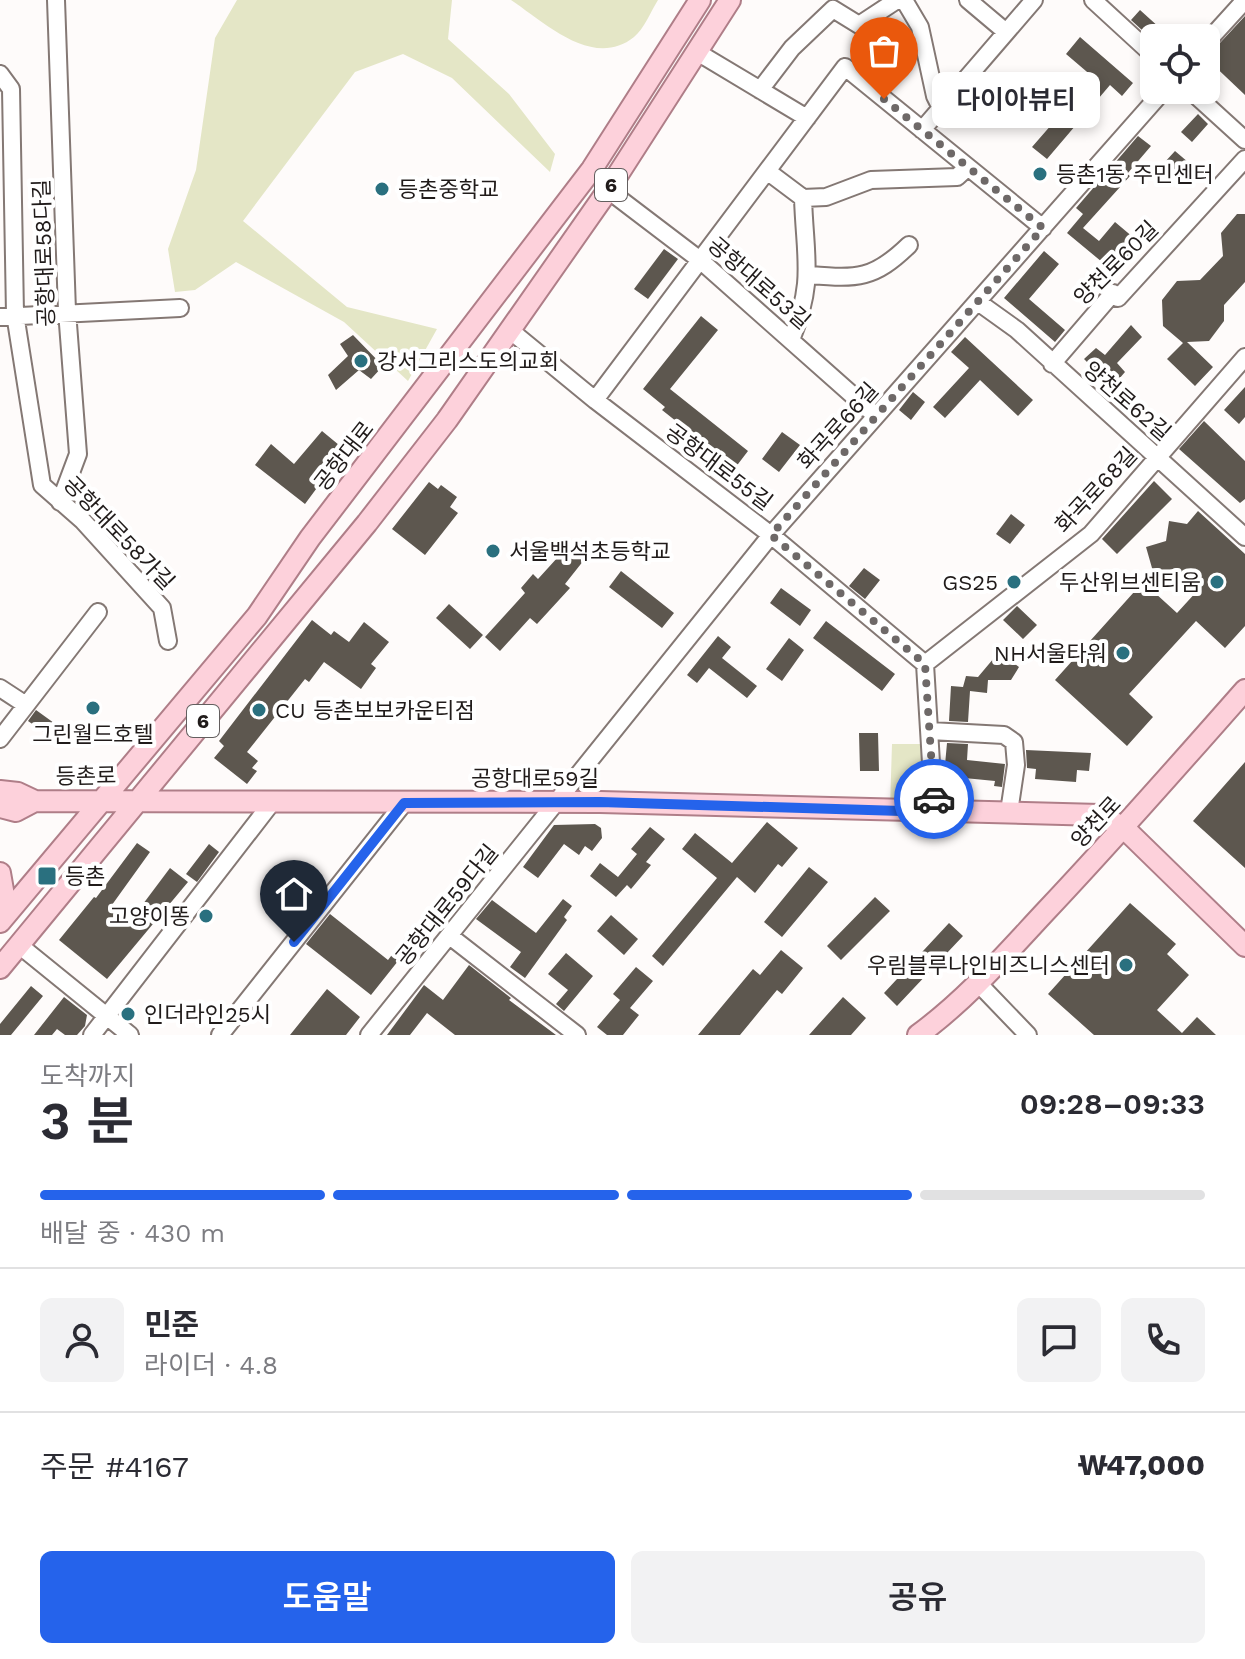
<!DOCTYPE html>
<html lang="ko">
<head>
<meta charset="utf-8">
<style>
	:root { --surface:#fff; --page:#f2f2f3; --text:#2b2b33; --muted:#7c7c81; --line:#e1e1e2; --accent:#2563eb }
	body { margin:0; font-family:"Work Sans","Noto Sans KR",sans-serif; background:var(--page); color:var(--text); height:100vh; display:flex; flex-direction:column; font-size:30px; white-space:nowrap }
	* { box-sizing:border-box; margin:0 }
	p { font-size:26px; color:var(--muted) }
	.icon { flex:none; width:44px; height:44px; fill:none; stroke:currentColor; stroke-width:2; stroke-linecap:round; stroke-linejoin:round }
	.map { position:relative; height:1035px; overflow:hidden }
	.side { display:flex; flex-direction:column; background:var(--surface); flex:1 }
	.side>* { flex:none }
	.tools { position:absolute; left:1140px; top:24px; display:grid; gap:16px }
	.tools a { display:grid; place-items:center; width:80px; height:80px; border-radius:12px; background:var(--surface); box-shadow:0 4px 12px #0003; font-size:40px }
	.pin { position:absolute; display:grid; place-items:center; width:68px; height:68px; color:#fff; margin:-82px -34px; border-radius:50% 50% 50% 0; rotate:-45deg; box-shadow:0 0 8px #0007 }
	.pin .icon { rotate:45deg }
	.courier { position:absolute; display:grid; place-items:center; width:80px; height:80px; margin:-40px; border:6px solid #2563eb; border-radius:50%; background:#fff; color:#222; box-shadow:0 2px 10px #0007 }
	.bubble { position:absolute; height:56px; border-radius:12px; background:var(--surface); box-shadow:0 4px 12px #0003; font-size:26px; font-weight:600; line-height:56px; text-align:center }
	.overview em { font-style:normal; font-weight:600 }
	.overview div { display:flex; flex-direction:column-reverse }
	.overview { display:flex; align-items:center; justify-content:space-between; height:136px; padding:0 40px }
	h1 { font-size:52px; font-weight:600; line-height:60px }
	.bar { display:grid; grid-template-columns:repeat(4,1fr); gap:12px 8px; align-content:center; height:96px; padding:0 40px }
	.bar i { height:10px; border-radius:6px; background:var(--line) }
	.bar .current { background:var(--accent) }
	.bar p { grid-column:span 4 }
	.line { display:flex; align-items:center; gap:20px; padding:0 40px; border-top:2px solid var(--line) }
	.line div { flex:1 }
	.round { display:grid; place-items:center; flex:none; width:84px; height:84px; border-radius:12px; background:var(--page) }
	.primary-button { display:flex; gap:16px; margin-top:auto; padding:16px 40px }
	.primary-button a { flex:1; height:92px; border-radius:12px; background:var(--accent); color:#fff; font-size:32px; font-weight:600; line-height:92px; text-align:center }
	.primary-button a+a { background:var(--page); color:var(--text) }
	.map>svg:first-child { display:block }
	.green { fill:#e4e6c6 }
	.building { fill:#5d574f }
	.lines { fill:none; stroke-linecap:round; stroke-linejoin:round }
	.minor-casing { stroke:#847874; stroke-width:20 }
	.major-casing { stroke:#af7e88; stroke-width:24 }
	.minor { stroke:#fff; stroke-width:16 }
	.major { stroke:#fdd1db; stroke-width:20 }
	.done { stroke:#6e6968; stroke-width:8; stroke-dasharray:0 14.4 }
	.route { stroke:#2563eb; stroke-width:10 }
	.poi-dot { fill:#2a707f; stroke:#fff; stroke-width:3 }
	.labels { text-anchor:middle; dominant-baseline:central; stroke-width:8; stroke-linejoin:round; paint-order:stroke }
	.shield { fill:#fff; stroke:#635f5f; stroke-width:2 }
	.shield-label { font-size:20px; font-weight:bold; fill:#201b1a }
	.poi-label { font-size:22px; fill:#201b1a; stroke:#fff; text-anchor:start }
	.street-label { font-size:22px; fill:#201b1a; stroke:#fff }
</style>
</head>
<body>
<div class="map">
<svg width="1245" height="1035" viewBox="0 0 1245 1035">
	<rect width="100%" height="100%" fill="#fefbfa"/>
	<path class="green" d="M237,0H452L448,39L509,94L555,154L550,172L452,78L403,54L355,72L243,221L347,307L437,329L408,381L344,322L236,262L195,290L175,292L168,249L196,170L215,38Z
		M511,0H658C651,11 644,29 634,37C593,70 544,22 511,0Z
		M892,744H929L932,809L890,808Z"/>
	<path class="building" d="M1140,10L1171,38H1154V41L1131,20Z
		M1245,16V95L1206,58Z
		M1080,37L1133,83L1122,96L1110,85L1047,159L1032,147L1093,77L1066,54Z
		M1198,114L1208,124L1192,142L1181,132Z
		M1138,136L1151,146L1127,174L1130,176L1083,228L1099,241L1115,222L1140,243L1104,281L1093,272L1102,262L1067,233L1083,214L1076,208Z
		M1175,151L1202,174L1191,187L1164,163Z
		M1237,214H1245V282L1224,305V321L1209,341L1187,342L1213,367L1195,386L1167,359L1183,343L1163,326L1162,300L1177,281L1200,280L1223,256L1221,233Z
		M664,249L678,259L648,299L634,289Z
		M1044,251L1059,264L1029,299L1065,330L1055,342L1004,298Z
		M701,316L718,330L670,389L748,451L735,468L662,410L665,407L643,389Z
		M1131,325L1142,337L1117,363L1125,372L1112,387L1084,359L1096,348L1105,355Z
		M353,335L383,366L371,379L359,370L336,390L328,375L348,356L340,344Z
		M965,337L1033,400L1018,416L980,380L945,418L933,407L969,368L951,352Z
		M1245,387V417L1239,424L1224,410Z
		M913,392L925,402L911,420L899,410Z
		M1204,421L1245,461V499L1240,503L1179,449Z
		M322,431L345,450L305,504L255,465L271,444L294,464Z
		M782,432L800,445L779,472L762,459Z
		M1154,481L1172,499L1117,554L1102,539Z
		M429,482L438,489L441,485L457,497L450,507L458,513L425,555L392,529Z
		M1198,511L1245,554V626L1225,648L1196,621L1129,694L1153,717L1127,746L1055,680L1143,582L1177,613L1198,590L1173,569L1154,575L1146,547L1166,541L1169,521L1187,524Z
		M1011,514L1025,525L1010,544L996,534Z
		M568,546L584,560L565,584L570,588L537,624L530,618L500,651L485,637L525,593L521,588L533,574L538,579Z
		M864,568L880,580L865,599L849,586Z
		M621,571L674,613L662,628L609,587Z
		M781,588L811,610L800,626L770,603Z
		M449,604L483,635L470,649L436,618Z
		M1017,606L1037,625L1023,639L1003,620Z
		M312,620L331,635L334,631L349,642L364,622L389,642L371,664L376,668L361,689L324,662L309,682L305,679L247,752L258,761L252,768L257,771L247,784L214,758L224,746L219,741Z
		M826,621L895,674L882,691L813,638Z
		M718,636L731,647L722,658L757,686L747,698L709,668L697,683L687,675Z
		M789,638L804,650L782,681L766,669Z
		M999,652L1019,667L1011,680H988L987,693L970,691L968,722L949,721L951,686L963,687L966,676L978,677Z
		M36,710L72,736L57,741L28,721Z
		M859,733H878L879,771H860Z
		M947,743L968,744L967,760L1005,764L1002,787L994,786L995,781L944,776Z
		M1026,750L1091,753L1089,771L1077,770L1076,782L1035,779L1036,769L1027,768Z
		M1245,762V868L1193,821Z
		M767,822L798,848L782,867L778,864L755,893L737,877L663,966L652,956L717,878L682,849L695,833L732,863Z
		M595,824L601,828L602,838L592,851L585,846L579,855L564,844L538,878L523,867L554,825Z
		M650,827L665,839L646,862L651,865L631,889L627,885L616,897L590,876L600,863L618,877L637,854L631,849Z
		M137,843L150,852L109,909L128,924L170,868L188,882L107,979L59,940L94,897L96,898Z
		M209,844L219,852L197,882L186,874Z
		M809,867L828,882L782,937L764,922Z
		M455,884L466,893L436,930L425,921Z
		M875,897L890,911L841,960L827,946Z
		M563,899L572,906L564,917L567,920L525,978L510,967L521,952L476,919L492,900L536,933Z
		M1130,903L1176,944L1167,954L1189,975L1157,1010L1182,1033L1197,1017L1216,1035H1094L1048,994Z
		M330,914L388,960L407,935L422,946L411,962L402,956L371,995L306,944Z
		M611,915L638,939L624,955L597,931Z
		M949,923L963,936L897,1006L884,993Z
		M781,950L803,968L782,994L777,990L740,1035H698L753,969L760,975Z
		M566,953L593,976L564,1011L556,1004L568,990L548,974Z
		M469,965L511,998L509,1000L556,1035H455L427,1013L410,1035H387L424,985L443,1000Z
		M636,967L653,981L630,1008L639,1015L623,1035H607L597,1027L620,1000L613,994Z
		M31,986L43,996L11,1035H0V1024Z
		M327,989L360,1017L346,1035H290Z
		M64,997L87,1015L85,1026L77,1035H65L57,1029L52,1035H34Z
		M843,997L866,1018L851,1035H809Z"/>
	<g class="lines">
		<defs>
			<path id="minor" d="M56,0L67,311L78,454L60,502
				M904,0L920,27L935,96L941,108
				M968,0L1006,32
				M1093,0L1154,56
				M1206,43L1245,0
				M697,52L807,118
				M0,74L11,89L15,314L42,485L83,521L162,608L168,641
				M760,90L792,48L833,9L859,25L897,0
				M1190,90L1245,140
				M922,130L1034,0
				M767,171L803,198
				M608,190L700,260L876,416
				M810,275C858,279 874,279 909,245
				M978,302L1017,330L1245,537
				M0,317L180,308
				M511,331L595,400L771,535L925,664
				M791,340C815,281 805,259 803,198L826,197L871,180L957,177L968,167
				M1052,364L1113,293L1118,298L1245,159
				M595,400L845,67L1043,228
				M925,664L1091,534L1245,357
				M925,664L934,812
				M0,688L26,705
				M930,731L1004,735L1014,742L1016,765L1009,812
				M0,739L98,612
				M451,937L577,1035
				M19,945L130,1035
				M978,983L1028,1035
				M92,1035L273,801
				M220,1035L404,803
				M369,1035L771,535L1164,90"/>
			<path id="major" d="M0,791L18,793L35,801L600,802L1100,815L1124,828L1245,946
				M0,807L16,811L35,801
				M0,873L7,913
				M0,922L257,616L310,538L592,169L700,0
				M0,968L367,523L447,420L608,190L730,0
				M918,1035C966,1000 1004,956 1045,912C1113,840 1179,765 1245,690"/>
		</defs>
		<use href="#minor" class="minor-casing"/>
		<use href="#major" class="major-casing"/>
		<use href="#minor" class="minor"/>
		<use href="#major" class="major"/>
	</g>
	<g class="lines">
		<path class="done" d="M884,99L1043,228L771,535L925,664L934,799"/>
		<path class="route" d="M294,942L404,803L600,802L934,812V799"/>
	</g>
	<g class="poi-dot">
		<circle cx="1040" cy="174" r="8"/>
		<circle cx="382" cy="189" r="8"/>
		<circle cx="361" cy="361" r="8"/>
		<circle cx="493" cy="551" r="8"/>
		<circle cx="1014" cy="582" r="8"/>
		<circle cx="1217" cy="582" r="8"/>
		<circle cx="1123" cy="653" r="8"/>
		<circle cx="93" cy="708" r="8"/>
		<circle cx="259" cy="710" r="8"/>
		<rect x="37" y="866" width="20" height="20" rx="4"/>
		<circle cx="206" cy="916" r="8"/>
		<circle cx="1126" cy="965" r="8"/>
		<circle cx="128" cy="1014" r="8"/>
	</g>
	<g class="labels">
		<g class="shield">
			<rect x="595" y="169" width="32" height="32" rx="6"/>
			<rect x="187" y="705" width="32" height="32" rx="6"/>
		</g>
		<g class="shield-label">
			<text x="611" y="185">6</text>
			<text x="203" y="721">6</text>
		</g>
		<g class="poi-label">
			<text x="1056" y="174">등촌1동 주민센터</text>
			<text x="398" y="189">등촌중학교</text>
			<text x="377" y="361">강서그리스도의교회</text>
			<text x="509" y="551">서울백석초등학교</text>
			<text x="998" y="582" text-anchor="end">GS25</text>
			<text x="1201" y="582" text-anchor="end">두산위브센티움</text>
			<text x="1107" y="653" text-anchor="end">NH서울타워</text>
			<text x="275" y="710">CU 등촌보보카운티점</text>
			<text x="93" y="734" text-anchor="middle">그린월드호텔</text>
			<text x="65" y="876">등촌</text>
			<text x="190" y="916" text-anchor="end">고양이똥</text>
			<text x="1110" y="965" text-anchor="end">우림블루나인비즈니스센터</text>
			<text x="144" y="1014">인더라인25시</text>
		</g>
		<g class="street-label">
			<text transform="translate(44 253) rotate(-92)">공항대로58다길</text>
			<text transform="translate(1116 263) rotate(-45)">양천로60길</text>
			<text transform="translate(759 283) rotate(41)">공항대로53길</text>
			<text transform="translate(1127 401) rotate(41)">양천로62길</text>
			<text transform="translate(838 426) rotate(-48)">화곡로66길</text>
			<text transform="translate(344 456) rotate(-52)">공항대로</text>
			<text transform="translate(719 467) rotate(37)">공항대로55길</text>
			<text transform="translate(1096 490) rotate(-47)">화곡로68길</text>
			<text transform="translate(119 533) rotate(46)">공항대로58가길</text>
			<text transform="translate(86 776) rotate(-1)">등촌로</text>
			<text x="535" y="778">공항대로59길</text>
			<text transform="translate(1096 822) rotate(-47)">양천로</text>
			<text transform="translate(447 905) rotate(-51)">공항대로59다길</text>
		</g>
	</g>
</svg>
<div class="tools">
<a><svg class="icon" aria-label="locate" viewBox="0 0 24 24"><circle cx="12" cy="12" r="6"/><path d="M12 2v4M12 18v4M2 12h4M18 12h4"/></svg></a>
</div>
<div class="pin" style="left:884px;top:99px;background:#ea580c"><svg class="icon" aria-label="bag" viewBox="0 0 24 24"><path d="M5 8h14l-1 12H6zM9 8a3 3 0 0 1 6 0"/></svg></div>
<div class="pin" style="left:294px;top:942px;background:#1f2937"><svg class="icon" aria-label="home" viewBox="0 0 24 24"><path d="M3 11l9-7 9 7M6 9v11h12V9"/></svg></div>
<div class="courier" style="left:934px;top:799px"><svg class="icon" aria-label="car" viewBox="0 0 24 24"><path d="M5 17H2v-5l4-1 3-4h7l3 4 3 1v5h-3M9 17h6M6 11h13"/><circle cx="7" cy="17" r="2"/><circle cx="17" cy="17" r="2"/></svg></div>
<div class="bubble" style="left:932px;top:72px;width:168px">다이아뷰티</div>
</div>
<section class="side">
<div class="overview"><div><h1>3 분</h1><p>도착까지</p></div><em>09:28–09:33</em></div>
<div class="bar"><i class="current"></i><i class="current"></i><i class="current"></i><i></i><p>배달 중 · 430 m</p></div>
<div class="line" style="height:144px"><a class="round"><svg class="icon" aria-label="person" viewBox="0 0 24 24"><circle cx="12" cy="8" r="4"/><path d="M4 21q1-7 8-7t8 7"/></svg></a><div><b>민준</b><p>라이더 · 4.8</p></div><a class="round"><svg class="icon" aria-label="chat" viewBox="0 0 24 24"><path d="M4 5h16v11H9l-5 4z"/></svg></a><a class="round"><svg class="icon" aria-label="phone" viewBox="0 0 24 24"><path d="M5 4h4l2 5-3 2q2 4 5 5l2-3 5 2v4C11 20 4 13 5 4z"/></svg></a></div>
<div class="line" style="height:104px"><div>주문 #4167</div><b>₩47,000</b></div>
<div class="primary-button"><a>도움말</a><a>공유</a></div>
</section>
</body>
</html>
